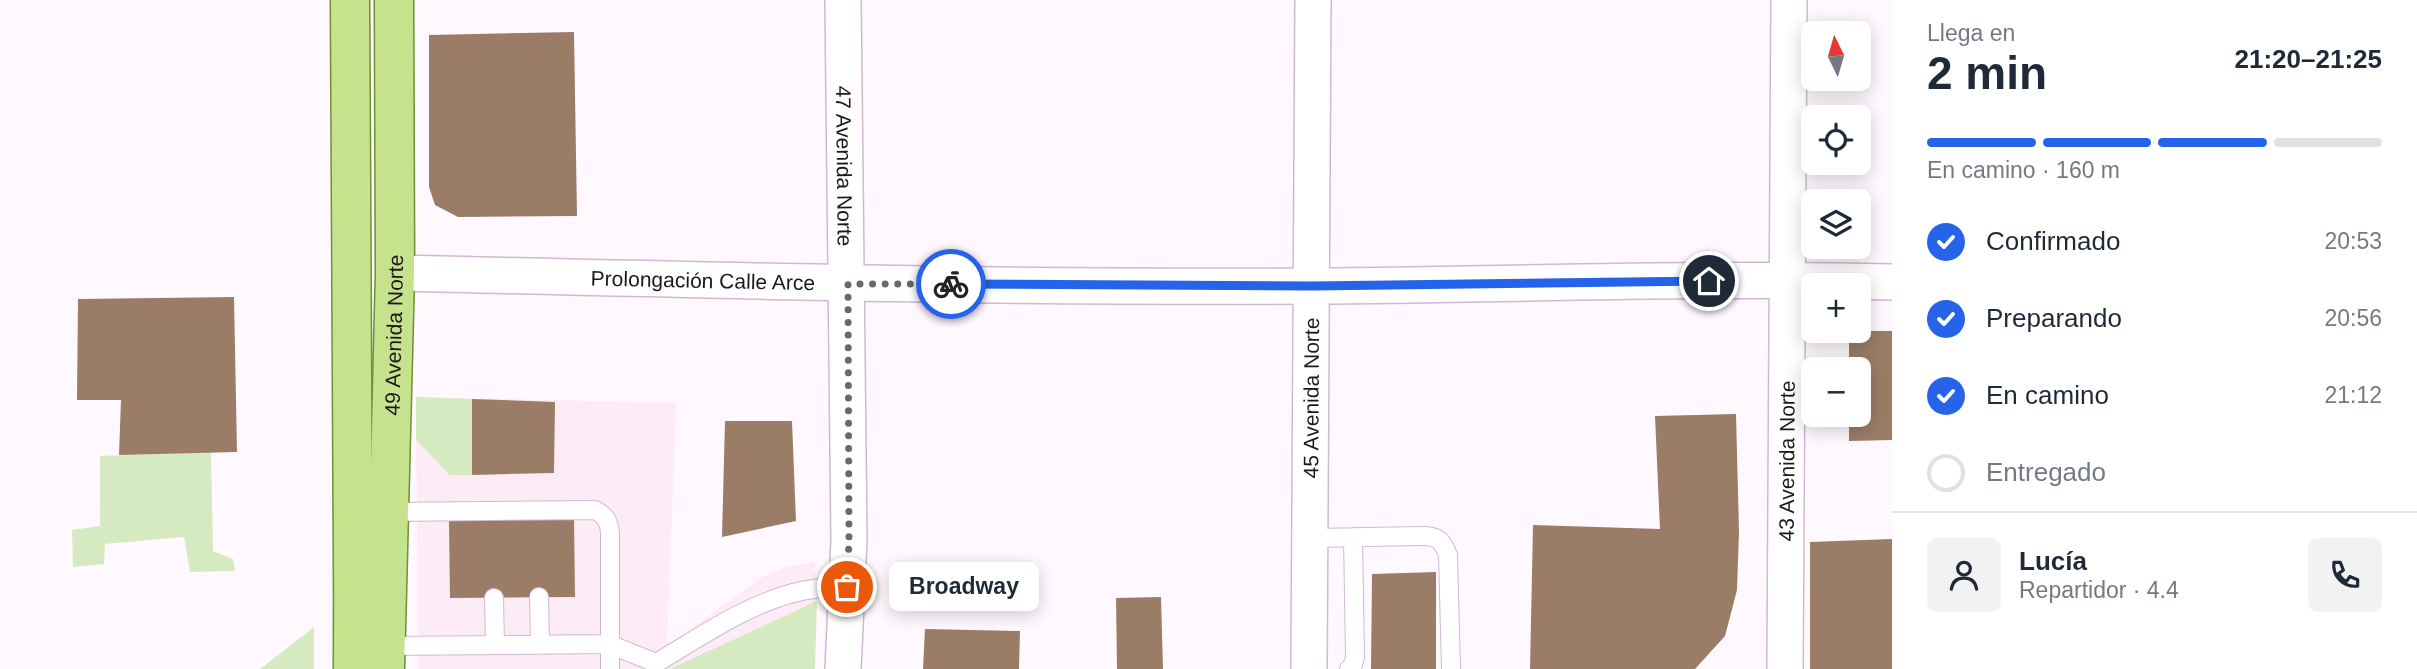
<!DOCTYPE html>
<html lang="es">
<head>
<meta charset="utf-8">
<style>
	:root { --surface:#fff; --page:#f2f2f3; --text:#1f2937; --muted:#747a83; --line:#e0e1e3; --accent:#2563eb }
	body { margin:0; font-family:Arial,sans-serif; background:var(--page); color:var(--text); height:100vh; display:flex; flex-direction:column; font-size:26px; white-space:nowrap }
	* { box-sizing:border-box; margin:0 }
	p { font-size:23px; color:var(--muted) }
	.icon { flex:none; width:38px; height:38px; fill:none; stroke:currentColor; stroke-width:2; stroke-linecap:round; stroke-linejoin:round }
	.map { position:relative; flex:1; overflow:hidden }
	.drawer { display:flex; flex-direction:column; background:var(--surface); width:525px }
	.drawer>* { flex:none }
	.needle { width:46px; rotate:355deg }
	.tools { position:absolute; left:1801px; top:21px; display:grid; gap:14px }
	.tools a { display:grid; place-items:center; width:70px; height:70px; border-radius:10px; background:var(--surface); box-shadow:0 4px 18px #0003; font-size:35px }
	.pin { position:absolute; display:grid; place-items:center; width:60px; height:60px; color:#fff; margin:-30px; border:4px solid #fff; border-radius:50%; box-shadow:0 2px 7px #0007 }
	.courier { position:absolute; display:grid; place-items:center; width:70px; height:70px; margin:-35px; border:5px solid #2563eb; border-radius:50%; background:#fff; color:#222; box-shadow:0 2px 9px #0007 }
	.bubble { position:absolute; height:49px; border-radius:10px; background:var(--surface); box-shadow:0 4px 18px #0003; font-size:23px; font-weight:800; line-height:49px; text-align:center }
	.headline em { font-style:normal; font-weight:800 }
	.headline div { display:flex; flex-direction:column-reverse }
	.headline { display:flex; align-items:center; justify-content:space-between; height:119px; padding:0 35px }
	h1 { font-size:46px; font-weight:800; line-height:52px }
	.bar { display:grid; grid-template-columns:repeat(4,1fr); gap:10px 7px; align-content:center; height:84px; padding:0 35px }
	.bar i { height:9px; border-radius:5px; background:var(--line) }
	.bar .selected { background:var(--accent) }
	.bar p { grid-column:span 4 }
	.line { display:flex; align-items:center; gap:18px; padding:0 35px; border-top:2px solid var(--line) }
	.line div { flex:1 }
	.round { display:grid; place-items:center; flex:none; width:74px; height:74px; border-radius:10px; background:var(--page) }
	ol { padding:0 35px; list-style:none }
	li { display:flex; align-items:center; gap:21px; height:77px }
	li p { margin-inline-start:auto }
	li .icon { padding:7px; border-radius:50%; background:var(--accent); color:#fff; stroke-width:4 }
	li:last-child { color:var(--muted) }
	li i { width:38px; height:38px; border:4px solid var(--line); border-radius:50% }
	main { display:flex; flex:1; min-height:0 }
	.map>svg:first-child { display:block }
	.commercial { fill:#fdebf5 }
	.green { fill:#d6eac2 }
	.building { fill:#9b7c67 }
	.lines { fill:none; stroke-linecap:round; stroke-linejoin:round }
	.lane-casing { stroke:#d2b7d4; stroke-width:20 }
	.street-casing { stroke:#d2b7d4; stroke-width:38 }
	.primary-casing { stroke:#718f34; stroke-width:41 }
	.lane { stroke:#fff; stroke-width:18 }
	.street { stroke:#fff; stroke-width:35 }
	.primary { stroke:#c4e38c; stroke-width:38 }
	.done { stroke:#6e656e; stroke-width:7; stroke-dasharray:0 12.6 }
	.route { stroke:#2563eb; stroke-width:9 }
	.labels { text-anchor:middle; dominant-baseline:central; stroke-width:7; stroke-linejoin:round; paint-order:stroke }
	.street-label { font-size:21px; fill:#201620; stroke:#fff }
</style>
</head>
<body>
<main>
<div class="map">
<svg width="1892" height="669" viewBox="0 0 1892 669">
	<rect width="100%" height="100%" fill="#fff9ff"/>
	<path class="commercial" d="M416,397L676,403L667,646L762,577L786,567L815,562V669H418Z"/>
	<path class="green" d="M416,397L472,399V475H450L416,440Z
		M211,452L213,551L233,559L235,571L190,572L184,537L105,544L104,564L73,567L72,530L100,526V456Z
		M817,601L815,669H670Z
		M314,627V669H260Z"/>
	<path class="building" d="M574,32L577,216L458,217L435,205L429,187V35Z
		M234,297L237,452L119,455L121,400H77L78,299Z
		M1849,331H1892V440L1849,441V415H1858V369H1849Z
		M472,399L555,402L554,473L472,475Z
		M1736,414L1739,531L1737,590L1725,636L1695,669H1530L1533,525L1660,529L1655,416Z
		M725,421H792L796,521L722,537Z
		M574,519L575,597L450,598L449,520Z
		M1892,539V669H1810V542Z
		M1436,572V669H1371L1372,574Z
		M1161,597L1163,669H1117L1116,598Z
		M925,629L1020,631L1019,669H923Z"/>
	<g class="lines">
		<defs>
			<path id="lane" d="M388,512L595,510C605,515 609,521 610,533V669
				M1311,538L1422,536C1438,536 1442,540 1448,555L1451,669
				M539,597L540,644
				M494,598L495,645
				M385,646L609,644L656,663C699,638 744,606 793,593C811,588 828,587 847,587
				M1349,669L1352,667L1355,657L1353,537"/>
			<g id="street">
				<path id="s1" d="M843,0L849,540L843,669"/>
				<path id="s2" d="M395,273C701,280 1007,288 1313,286C1506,285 1699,277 1892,282"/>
				<path id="s3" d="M1309,669L1313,0"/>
				<path id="s4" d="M1785,669L1789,0"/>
			</g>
			<g id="primary">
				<path d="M350,0C350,223 354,446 353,669"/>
				<path id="s5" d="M385,669L395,273L394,0"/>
			</g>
		</defs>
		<use href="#lane" class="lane-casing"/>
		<use href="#street" class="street-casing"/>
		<use href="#primary" class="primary-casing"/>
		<use href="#lane" class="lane"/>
		<use href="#street" class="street"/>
		<use href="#primary" class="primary"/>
	</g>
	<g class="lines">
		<path class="done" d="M847,587L849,540L848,284H951"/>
		<path class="route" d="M951,284L1312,286L1709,281"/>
	</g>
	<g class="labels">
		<g class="street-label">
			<text stroke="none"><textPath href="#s1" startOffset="166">47 Avenida Norte</textPath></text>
			<text stroke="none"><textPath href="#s2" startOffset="308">Prolongación Calle Arce</textPath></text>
			<text stroke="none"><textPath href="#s5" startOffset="334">49 Avenida Norte</textPath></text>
			<text stroke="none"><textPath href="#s3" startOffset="271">45 Avenida Norte</textPath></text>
			<text stroke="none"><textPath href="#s4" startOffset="208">43 Avenida Norte</textPath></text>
		</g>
	</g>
</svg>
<div class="tools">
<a><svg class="needle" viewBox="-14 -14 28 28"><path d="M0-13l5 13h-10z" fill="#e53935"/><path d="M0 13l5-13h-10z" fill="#747a83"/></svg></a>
<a><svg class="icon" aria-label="locate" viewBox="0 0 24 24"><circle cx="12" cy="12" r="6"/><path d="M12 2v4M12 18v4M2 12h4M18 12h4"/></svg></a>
<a><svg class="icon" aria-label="layers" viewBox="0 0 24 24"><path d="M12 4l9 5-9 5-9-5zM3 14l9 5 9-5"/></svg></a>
<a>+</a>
<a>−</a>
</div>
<div class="pin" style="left:847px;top:587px;background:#ea580c"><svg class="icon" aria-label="bag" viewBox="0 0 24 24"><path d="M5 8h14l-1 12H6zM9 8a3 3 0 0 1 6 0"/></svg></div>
<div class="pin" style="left:1709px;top:281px;background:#1f2937"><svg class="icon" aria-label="home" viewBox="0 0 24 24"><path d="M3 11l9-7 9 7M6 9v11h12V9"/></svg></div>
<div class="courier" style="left:951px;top:284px"><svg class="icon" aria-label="bike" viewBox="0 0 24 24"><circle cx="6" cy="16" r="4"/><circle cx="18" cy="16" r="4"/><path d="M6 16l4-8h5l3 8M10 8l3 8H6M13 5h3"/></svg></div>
<div class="bubble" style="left:889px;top:562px;width:150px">Broadway</div>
</div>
<section class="drawer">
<div class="headline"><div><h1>2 min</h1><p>Llega en</p></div><em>21:20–21:25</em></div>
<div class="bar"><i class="selected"></i><i class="selected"></i><i class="selected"></i><i></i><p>En camino · 160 m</p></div>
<ol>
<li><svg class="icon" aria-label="check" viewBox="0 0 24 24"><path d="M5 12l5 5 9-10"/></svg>Confirmado<p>20:53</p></li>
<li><svg class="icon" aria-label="check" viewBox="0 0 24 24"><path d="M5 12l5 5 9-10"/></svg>Preparando<p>20:56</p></li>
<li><svg class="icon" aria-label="check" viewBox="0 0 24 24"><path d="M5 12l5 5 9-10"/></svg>En camino<p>21:12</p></li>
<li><i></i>Entregado</li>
</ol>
<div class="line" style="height:126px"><a class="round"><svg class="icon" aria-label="person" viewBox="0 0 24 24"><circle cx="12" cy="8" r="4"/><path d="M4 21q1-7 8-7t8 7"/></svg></a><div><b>Lucía</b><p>Repartidor · 4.4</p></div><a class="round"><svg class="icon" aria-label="phone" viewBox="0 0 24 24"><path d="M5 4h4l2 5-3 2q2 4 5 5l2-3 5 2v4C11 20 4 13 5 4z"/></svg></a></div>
</section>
</main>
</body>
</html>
